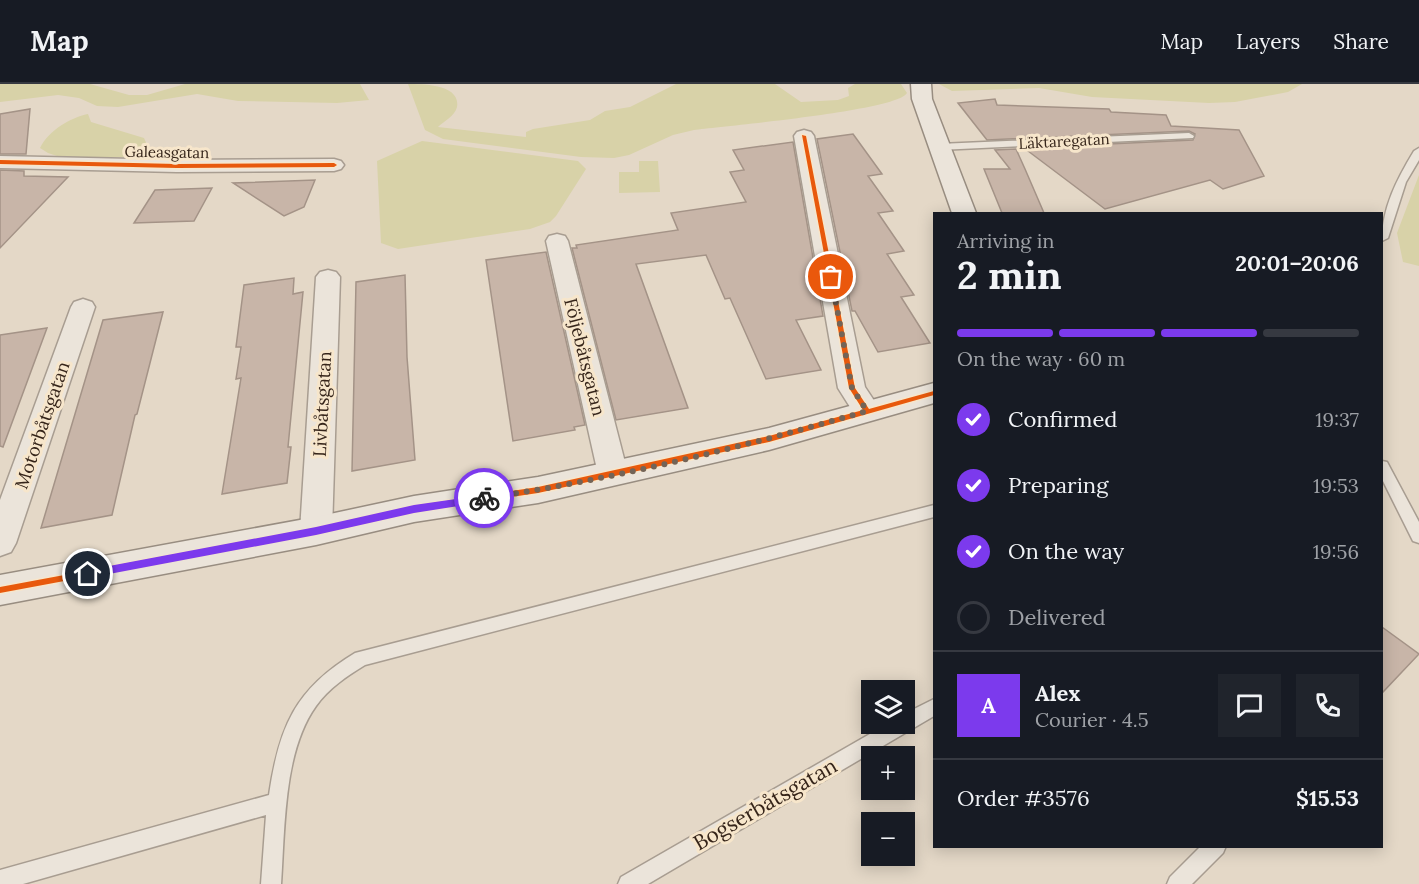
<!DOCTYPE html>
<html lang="en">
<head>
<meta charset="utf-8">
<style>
	:root { --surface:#171b24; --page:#20242c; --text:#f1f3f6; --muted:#9ea1a6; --line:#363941; --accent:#7c3aed }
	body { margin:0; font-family:Lora,serif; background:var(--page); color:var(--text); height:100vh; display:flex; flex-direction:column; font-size:22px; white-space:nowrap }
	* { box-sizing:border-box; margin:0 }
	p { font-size:20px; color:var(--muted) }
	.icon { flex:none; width:33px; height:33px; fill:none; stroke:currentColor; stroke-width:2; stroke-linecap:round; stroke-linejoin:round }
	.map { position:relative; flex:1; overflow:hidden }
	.details { position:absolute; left:933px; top:128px; width:450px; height:636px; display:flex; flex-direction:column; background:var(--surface); border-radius:0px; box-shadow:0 3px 15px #0003 }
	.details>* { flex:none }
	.tools { position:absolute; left:861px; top:596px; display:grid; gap:12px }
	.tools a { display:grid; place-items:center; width:54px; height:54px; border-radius:0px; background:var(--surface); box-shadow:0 3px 15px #0003; font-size:30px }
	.pin { position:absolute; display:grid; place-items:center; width:51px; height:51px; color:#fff; margin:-26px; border:3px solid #fff; border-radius:50%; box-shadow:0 2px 6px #0007 }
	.courier { position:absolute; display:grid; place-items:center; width:60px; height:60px; margin:-30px; border:4px solid #7c3aed; border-radius:50%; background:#fff; color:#222; box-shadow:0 2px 8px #0007 }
	.headline em { font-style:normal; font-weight:800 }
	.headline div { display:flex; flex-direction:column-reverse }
	.headline { display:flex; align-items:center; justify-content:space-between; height:102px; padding:0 24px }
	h1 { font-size:39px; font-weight:800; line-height:45px }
	.bar { display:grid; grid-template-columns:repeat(4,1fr); gap:9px 6px; align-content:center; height:72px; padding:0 24px }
	.bar i { height:8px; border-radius:4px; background:var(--line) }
	.bar .active { background:var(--accent) }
	.bar p { grid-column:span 4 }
	.line { display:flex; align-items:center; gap:15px; padding:0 24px; border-top:2px solid var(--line) }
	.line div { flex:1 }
	.round { display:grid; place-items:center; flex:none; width:63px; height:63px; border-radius:0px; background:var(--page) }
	ol { padding:0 24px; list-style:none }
	li { display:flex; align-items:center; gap:18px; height:66px }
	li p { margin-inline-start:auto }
	li .icon { padding:6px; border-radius:50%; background:var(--accent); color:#fff; stroke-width:4 }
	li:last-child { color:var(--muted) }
	li i { width:33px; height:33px; border:3px solid var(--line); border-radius:50% }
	header { display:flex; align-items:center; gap:36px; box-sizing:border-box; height:84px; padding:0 30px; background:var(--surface); border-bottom:2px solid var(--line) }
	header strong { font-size:28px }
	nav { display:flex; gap:33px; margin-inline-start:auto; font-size:21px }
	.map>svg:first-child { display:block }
	.green { fill:#d8d2a8 }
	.building { fill:#c8b5a8; stroke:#a49387; stroke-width:1.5 }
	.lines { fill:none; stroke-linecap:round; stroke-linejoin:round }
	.lane-casing { stroke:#a89d91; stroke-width:3 }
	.street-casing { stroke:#a89d91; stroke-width:3 }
	.secondary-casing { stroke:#988d81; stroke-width:3 }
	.lane { fill:#ebe4da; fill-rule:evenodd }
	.street { fill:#ebe4da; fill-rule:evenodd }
	.secondary { fill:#ebe4da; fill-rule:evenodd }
	.cycleway-casing { stroke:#f7e6cb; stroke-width:3 }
	.cycleway { fill:#e8590c; fill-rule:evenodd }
	.route { fill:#7c3aed }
	.done { stroke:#736457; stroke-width:6; stroke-dasharray:0 10.8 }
	.labels { text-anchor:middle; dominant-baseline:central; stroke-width:6; stroke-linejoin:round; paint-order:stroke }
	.far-street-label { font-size:15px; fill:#36251a; stroke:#f7e6cb }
	.street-label { font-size:18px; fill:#36251a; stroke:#f7e6cb }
	.near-street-label { font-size:21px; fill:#36251a; stroke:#f7e6cb }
</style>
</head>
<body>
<header>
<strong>Map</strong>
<nav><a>Map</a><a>Layers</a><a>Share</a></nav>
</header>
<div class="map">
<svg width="1419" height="800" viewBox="0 0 1419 800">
	<rect width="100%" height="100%" fill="#e4d8c7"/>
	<path class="green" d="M0,0H90L129,11H147L185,0H360L369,16L337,19L238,17L197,10L118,23L97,22L79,14L58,11L0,18Z
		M408,0C422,0 461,0 457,23C455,32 443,38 438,43L526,53V48L533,45L590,36L605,27L630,23L676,0H775L801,18L838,16L849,12L848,4L855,0H901L907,9C897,27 724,42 694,46L673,51L629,71L614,74L581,73L443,55L425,46Z
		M939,0H1302L1288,8L1235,18L1209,19L1092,13L1039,4L952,7Z
		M88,30L91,38L144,54L148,63L133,73L63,74L48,69L40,64C49,46 70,34 88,30Z
		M422,57L578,77L586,85L556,132L550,138L530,145L398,165L381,159L377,77Z
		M639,77H658L660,108L619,109V88H639Z
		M1419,91V182L1403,178L1397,149Z"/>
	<path class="building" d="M995,15L997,21L1109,25L1111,28L1166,31L1171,42L1239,46L1264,92L1223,105L1210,96L1105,125L1024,64L1193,56L1195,50L1189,47L987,56L958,19Z
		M30,25L26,70H0V30Z
		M853,50L882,90L868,92L893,127L878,129L904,167L887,170L914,211L901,213L930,259L878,268L855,227H852L817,55Z
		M793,58L823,232L796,236L821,286L766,295L730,214L725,215L706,171L636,180L688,324L616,336L572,164H577L576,161L678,146L671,129L746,118L730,88L744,86L733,66Z
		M1016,65L1025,85L1044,129H1002L984,85H1010L995,66Z
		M0,86L24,87V92L68,93L0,164Z
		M315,96L304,123L284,132L233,99Z
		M212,104L194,137L134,139L155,106Z
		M546,168L585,341L574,343L575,346L513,357L486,176Z
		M405,191L407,273L415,376L352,387L356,198Z
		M294,194L293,210L303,208L288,363H291L287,399L222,410L241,294L236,295L241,263H236L244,201Z
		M163,228L137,330L135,331L112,431L41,444L103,236Z
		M47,244L3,363L0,362V251Z
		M1382,543L1419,570L1382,609Z"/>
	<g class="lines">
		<defs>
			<path id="lane" d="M1189,49L1194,52L1193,54L939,66L934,63L939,60Z
				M1419,64V76L1406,98L1388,154L1382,157C1382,124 1397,95 1414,67Z
				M1382,377L1387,378L1419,438V459L1413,457L1382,395Z
				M934,421V433L365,581C347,592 329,604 316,622C283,668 285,745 281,800H261L266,731L23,800H0V786L269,711C279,643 295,605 355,569Z
				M934,615V632L648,800H618L621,793L889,639H904V630Z
				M1201,762H1226L1223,769L1192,800H1167L1170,793Z"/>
			<path id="street" d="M804,46L811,48L814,52L865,303L881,327L877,334L867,337L857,334L838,304L794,52L797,48Z
				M0,72L177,76L334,75L341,77L344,81L341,85L334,87L177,88L0,84Z
				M557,150L565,152L568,157L628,390L624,398L613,401L602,398L598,390L546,157L549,152Z
				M328,186L336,188L340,193L332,447L327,456L316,459L305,456L300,447L316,193L320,188Z
				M83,215L92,218L95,223L16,459L11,468L0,472V416L71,223L74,218Z"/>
			<path id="secondary" d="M911,0H931L932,15L976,129H952L912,15Z
				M934,299V319L769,366L538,419L414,438L316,461L0,521V491L316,433L414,412L538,393L769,344Z"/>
		</defs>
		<use href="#lane" class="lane-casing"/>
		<use href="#street" class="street-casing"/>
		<use href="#secondary" class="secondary-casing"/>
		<use href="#lane" class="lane"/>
		<use href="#street" class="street"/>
		<use href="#secondary" class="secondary"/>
		<defs>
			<path id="cycleway" d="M802,51L806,52L855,304L869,325L934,307V311L769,358L538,409L414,428L316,450L0,509V503L316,444L414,422L538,403L769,352L863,326L849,304Z
				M0,76L177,80L334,79L337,81L334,83L177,84L0,80Z"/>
		</defs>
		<use href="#cycleway" class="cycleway-casing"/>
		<use href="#cycleway" class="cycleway"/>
	</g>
	<path class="route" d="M484,411L489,414L484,418L414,429L316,451L88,494L83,490L88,486L316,443L414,421Z"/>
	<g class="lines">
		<path class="done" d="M484,414C613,396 742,363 867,327L852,304L831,193"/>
	</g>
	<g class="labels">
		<g class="far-street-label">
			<text transform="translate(1064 57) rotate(-3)">Läktaregatan</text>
			<text transform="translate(167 68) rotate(1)">Galeasgatan</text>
		</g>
		<g class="street-label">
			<text transform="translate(585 273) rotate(76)">Följebåtsgatan</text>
			<text transform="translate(322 320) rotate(-87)">Livbåtsgatan</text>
			<text transform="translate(42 341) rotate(-71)">Motorbåtsgatan</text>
		</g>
		<g class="near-street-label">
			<text transform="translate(765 720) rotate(-30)">Bogserbåtsgatan</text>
		</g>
	</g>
</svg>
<div class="tools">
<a><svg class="icon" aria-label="layers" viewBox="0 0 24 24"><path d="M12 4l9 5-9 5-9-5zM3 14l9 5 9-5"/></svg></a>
<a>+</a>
<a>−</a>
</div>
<div class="pin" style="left:831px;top:193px;background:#ea580c"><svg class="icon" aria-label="bag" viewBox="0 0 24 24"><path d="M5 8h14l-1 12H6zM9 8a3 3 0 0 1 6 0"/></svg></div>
<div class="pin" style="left:88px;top:490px;background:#1f2937"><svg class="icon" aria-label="home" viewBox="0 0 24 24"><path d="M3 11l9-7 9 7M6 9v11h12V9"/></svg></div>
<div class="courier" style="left:484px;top:414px"><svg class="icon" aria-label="bike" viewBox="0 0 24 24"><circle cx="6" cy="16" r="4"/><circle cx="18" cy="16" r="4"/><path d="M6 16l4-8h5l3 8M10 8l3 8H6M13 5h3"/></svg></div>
<section class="details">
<div class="headline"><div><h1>2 min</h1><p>Arriving in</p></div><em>20:01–20:06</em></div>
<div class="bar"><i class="active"></i><i class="active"></i><i class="active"></i><i></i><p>On the way · 60 m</p></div>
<ol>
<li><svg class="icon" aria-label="check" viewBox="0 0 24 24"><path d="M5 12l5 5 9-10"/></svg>Confirmed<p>19:37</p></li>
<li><svg class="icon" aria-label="check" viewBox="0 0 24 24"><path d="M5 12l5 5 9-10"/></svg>Preparing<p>19:53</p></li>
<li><svg class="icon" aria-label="check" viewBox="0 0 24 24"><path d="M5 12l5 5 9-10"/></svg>On the way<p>19:56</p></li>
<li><i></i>Delivered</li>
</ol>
<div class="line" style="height:108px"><b class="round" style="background:var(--accent);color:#fff">A</b><div><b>Alex</b><p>Courier · 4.5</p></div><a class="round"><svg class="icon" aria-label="chat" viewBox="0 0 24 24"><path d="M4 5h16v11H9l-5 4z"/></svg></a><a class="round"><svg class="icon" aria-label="phone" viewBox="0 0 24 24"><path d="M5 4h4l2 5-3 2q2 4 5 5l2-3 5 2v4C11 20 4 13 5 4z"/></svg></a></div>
<div class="line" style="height:78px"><div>Order #3576</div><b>$15.53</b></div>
</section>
</div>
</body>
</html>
